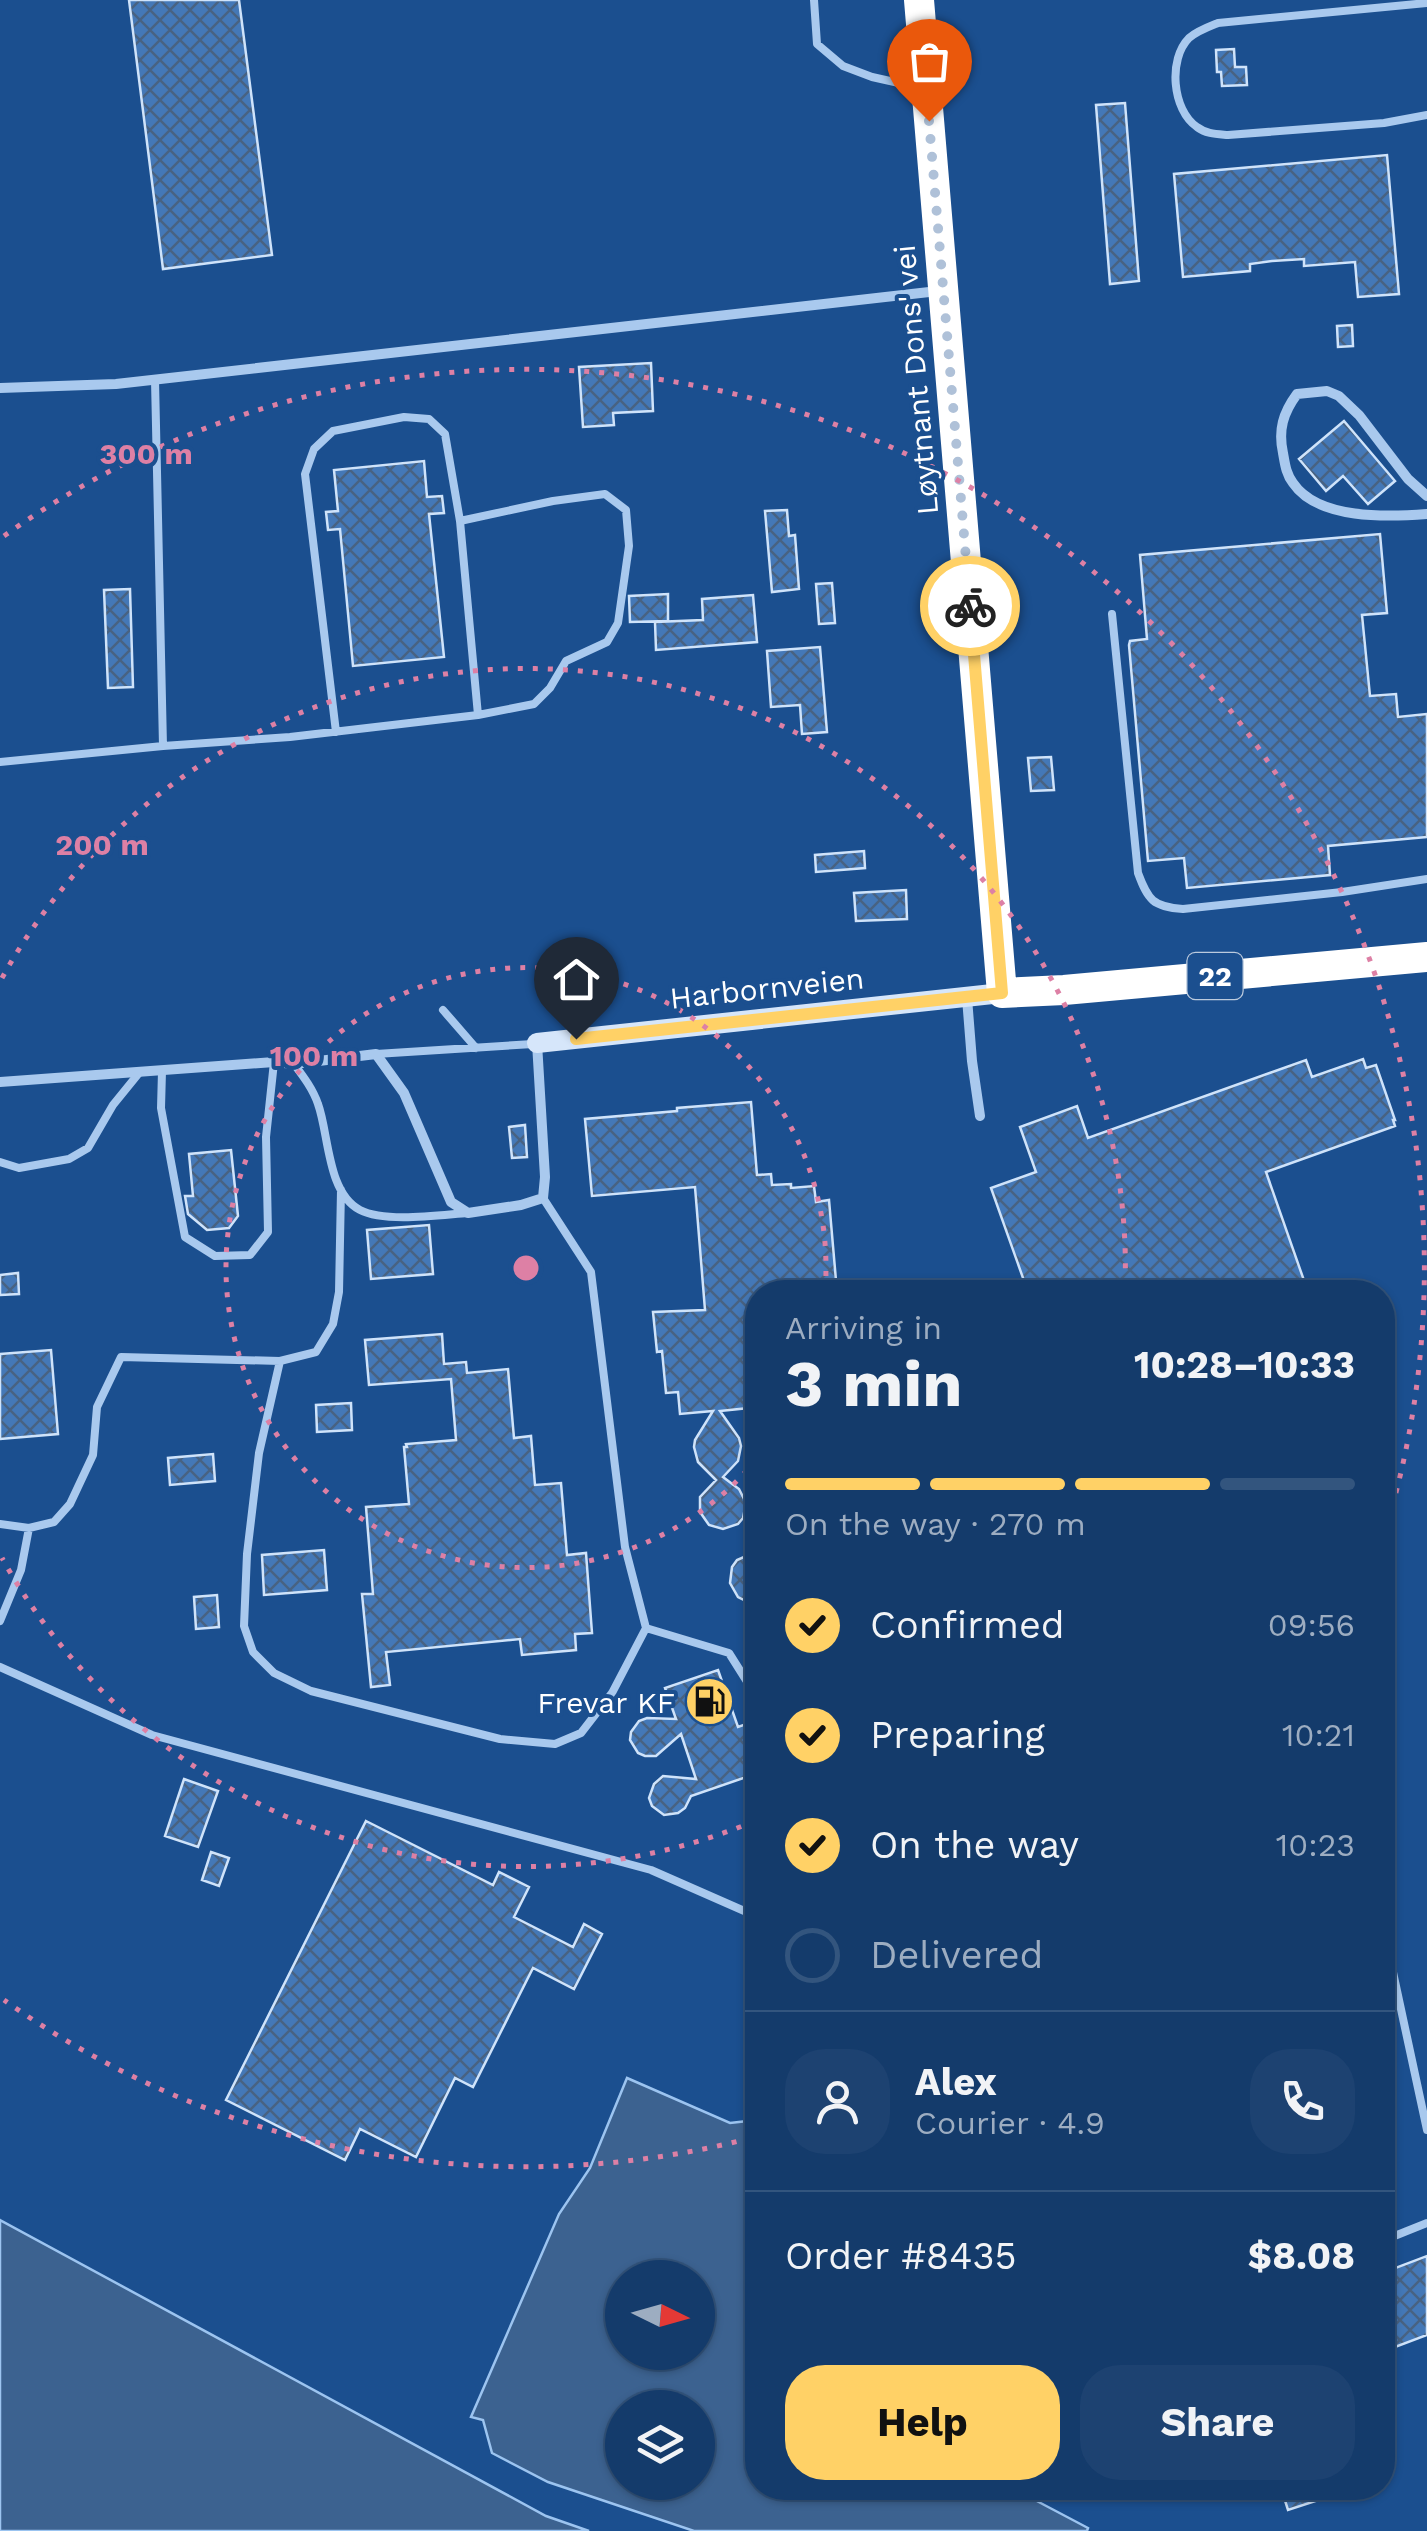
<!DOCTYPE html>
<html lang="en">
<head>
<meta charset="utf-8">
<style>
	:root { --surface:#143b6b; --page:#1d4271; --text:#f1f3f6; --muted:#9dadc1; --line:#33557e; --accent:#ffd166 }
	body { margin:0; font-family:"Work Sans",sans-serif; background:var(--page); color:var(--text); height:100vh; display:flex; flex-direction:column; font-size:38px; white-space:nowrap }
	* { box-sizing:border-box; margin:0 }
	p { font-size:32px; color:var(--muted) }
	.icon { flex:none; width:55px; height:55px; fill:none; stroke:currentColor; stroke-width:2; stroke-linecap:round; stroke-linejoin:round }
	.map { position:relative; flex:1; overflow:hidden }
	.side { position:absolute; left:745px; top:1280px; width:650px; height:1220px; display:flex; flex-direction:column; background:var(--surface); border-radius:40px; box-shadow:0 2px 8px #0004,0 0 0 2px var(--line) }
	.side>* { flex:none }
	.needle { width:65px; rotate:95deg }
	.tools { position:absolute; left:605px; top:2260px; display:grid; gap:20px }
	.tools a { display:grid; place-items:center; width:110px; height:110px; border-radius:50%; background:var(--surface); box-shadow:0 2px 8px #0004,0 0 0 2px var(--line); font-size:50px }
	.pin { position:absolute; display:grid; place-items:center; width:85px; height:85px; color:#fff; margin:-102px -42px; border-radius:50% 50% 50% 0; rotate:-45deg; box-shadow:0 0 10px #0007 }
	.pin .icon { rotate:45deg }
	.courier { position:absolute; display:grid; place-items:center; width:100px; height:100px; margin:-50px; border:8px solid #ffd166; border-radius:50%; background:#fff; color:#222; box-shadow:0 2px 12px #0007 }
	.overview em { font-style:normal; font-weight:700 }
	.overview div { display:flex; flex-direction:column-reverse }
	.overview { display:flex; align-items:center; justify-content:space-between; height:170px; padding:0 40px }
	h1 { font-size:65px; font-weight:700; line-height:75px }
	.bar { display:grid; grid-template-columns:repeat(4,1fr); gap:15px 10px; align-content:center; height:120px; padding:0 40px }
	.bar i { height:12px; border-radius:8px; background:var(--line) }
	.bar .on { background:var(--accent) }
	.bar p { grid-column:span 4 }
	.line { display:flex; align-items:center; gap:25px; padding:0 40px; border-top:2px solid var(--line) }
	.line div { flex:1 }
	.round { display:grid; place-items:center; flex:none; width:105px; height:105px; border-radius:40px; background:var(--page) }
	ol { padding:0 40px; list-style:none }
	li { display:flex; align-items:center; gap:30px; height:110px }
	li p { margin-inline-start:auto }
	li .icon { padding:10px; border-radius:50%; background:var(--accent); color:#111; stroke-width:4 }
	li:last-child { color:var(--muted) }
	li i { width:55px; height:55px; border:5px solid var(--line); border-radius:50% }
	.button { display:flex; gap:20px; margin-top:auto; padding:20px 40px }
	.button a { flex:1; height:115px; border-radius:40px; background:var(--accent); color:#111; font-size:40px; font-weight:700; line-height:115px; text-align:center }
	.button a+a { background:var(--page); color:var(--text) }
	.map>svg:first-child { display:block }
	.water { fill:#3c6290; stroke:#9cc4f0; stroke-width:2.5; fill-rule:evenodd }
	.building { fill:url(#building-cross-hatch); stroke:#cfe3fa; stroke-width:2.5 }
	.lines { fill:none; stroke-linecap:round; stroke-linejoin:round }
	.lane { stroke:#a9c9ee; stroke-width:8 }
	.street { stroke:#a9c9ee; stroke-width:10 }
	.secondary { stroke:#d6e6fa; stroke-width:20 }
	.highway { stroke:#fff; stroke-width:30 }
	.done { stroke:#afc1d8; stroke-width:10; stroke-dasharray:0 18 }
	.route { stroke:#ffd166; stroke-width:12 }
	.ring { fill:none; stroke:#dd80a5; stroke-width:5; stroke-dasharray:5 10 }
	.labels { text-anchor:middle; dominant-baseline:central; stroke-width:8; stroke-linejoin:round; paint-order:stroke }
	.shield { fill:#1b4f8f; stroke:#bbcadd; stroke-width:2.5 }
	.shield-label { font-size:28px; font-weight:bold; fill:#fff }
	.street-label { font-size:30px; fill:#fff; stroke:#1b4f8f }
	.poi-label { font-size:30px; fill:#fff; stroke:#1b4f8f; text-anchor:end }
	.centre { fill:#dd80a5; stroke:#1b4f8f; stroke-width:5 }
	.ring-label { font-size:30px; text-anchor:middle; font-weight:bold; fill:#dd80a5; stroke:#1b4f8f; stroke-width:8; stroke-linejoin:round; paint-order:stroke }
</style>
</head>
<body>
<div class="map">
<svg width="1427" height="2531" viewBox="0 0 1427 2531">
	<defs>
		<pattern id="building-cross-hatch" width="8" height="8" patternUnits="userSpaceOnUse" patternTransform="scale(2.5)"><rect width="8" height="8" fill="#4478b7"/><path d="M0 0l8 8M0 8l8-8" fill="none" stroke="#486282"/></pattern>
	</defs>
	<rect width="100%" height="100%" fill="#1b4f8f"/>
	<path class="water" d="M627,2078L730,2123L757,2120L758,2488H1037L1033,2499L1088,2528L1087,2531H694L548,2482L492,2453L483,2420L471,2417L559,2214L590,2168ZM622,2278H698V2352H622ZM622,2408H698V2482H622Z
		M0,2220L546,2516L589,2531H0Z"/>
	<path class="building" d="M129,0H239L272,255L163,269Z
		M1234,49L1235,67H1246L1247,85L1222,86L1221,72H1217L1216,50Z
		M1125,103L1139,281L1110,284L1096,105Z
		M1387,155L1399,294L1358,297L1355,262L1304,266V259L1272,261L1250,264V271L1183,277L1174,174Z
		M1352,325L1353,346L1338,347L1337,326Z
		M651,363L653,411L613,413L614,425L583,427L579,367Z
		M1344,421L1395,481L1368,504L1343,476L1326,491L1299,459Z
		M424,461L427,497L442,496L444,513L429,514L444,657L353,666L340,529L328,530L326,512L338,511L334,470Z
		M787,510L789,536L795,535L799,589L772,592L765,511Z
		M1380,534L1387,613L1362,615L1370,696L1396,694L1398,717L1427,714V837L1328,846L1330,875L1187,888L1184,858L1148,861L1129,645L1130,641L1147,639L1140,555Z
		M832,583L835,623L819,624L816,584Z
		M130,589L133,687L108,688L104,590Z
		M668,594V621L630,622L629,596Z
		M753,595L757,642L656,650L655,622L703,620L702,599Z
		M820,647L827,732L802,734L800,705L771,707L767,651Z
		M1051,757L1054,790L1031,791L1028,758Z
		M864,851L865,868L816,872L815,855Z
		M906,890L907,919L856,921L854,893Z
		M1363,1059L1366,1068L1376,1065L1395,1120H1393L1395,1126L1266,1172L1308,1292H1028L991,1188L1036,1172L1020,1127L1077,1106L1088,1138L1306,1060L1312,1077Z
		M751,1102L757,1175L771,1174L772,1185L791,1184V1188L814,1186L816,1202L829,1200L837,1292H758V1407L720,1411L739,1438L741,1446L738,1461L723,1477L739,1489L746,1503L743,1518L738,1524L723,1529L709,1525L700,1512V1497L716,1480L698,1462L694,1447L695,1440L713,1411L680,1414L678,1392L666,1393L662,1351L657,1352L653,1312L705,1310L695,1187L592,1196L585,1119L677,1111V1108Z
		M525,1125L527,1157L512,1158L509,1127Z
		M231,1150L238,1216L229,1228L207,1230L188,1214L185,1196H193L189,1154Z
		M429,1225L433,1274L371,1279L367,1230Z
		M18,1273L19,1294L0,1295V1275Z
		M442,1334L444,1364L466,1362L467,1373L508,1369L514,1438L531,1436L535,1485L561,1483L567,1555L586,1553L592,1633L575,1634L576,1650L522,1655L520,1639L386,1652L390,1685L371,1687L362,1594H373L366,1507L409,1504L404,1447H407L406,1444L456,1440L451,1379L369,1385L365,1340Z
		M51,1350L58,1434L0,1439V1354Z
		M351,1403L352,1430L317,1432L316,1405Z
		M213,1454L215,1481L170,1485L168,1458Z
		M324,1550L327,1590L264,1595L262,1555Z
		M758,1551V1607L738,1597L730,1583L732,1567L737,1560Z
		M217,1595L219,1627L196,1629L194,1597Z
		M718,1670L738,1727L758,1720V1773L691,1796L685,1808L678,1813L664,1815L652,1806L649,1798L654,1784L663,1776L696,1779L681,1734L656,1756H645L638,1753L630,1740L631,1732L639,1721L647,1718L676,1719L665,1688Z
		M184,1779L218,1791L198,1847L165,1836Z
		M366,1821L493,1885L499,1872L529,1887L514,1917L573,1947L584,1924L602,1934L574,1989L533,1968L473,2087L455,2078L416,2157L360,2129L345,2160L226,2100Z
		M211,1852L229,1858L219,1886L202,1880Z
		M1427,2256V2335L1382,2352V2273Z
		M1281,2488H1346V2491L1288,2510Z"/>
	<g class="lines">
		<path class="lane" d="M814,0L817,44L843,66L872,77L917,87
			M1427,3L1218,23C1208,27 1197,31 1189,38C1168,59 1172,110 1197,127C1206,134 1217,134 1228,135L1384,123L1427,115
			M155,380L163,746
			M1112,614L1138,873C1148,900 1153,907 1183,909L1342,892L1427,879
			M336,732L305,474L314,449L333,431L404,417L429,419L445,434L460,521L478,715
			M0,762L163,746L290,737L478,715L534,704L550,688L566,661L607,642L618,623L629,546L626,510L605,494L553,501L460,521
			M443,1010L476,1048
			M376,1054L533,1044
			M294,1064C303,1076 313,1089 318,1104C329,1134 327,1193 360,1210C385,1223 440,1215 468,1213
			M162,1071L161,1108L185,1237L215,1256L250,1255L268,1232L266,1137L274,1062
			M0,1162L19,1168L69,1159L88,1148L113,1105L139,1073
			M543,1198L591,1272L625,1547L646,1628L729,1653L758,1699
			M280,1361L259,1453L247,1554L244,1626L253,1652L274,1673L311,1691L500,1739L555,1744L581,1733L612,1693L646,1628
			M0,1524L29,1528L54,1522L70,1504L93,1455L97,1407L121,1357L280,1361L316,1352L333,1324L339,1292L341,1190
			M0,1621L21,1570L29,1528
			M0,1667L152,1735L651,1870L758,1917
			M1382,1921L1427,2130
			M1382,2241L1427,2223"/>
		<path class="street" d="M0,388L116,384L938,291
			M1427,496L1408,479L1359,415L1339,396L1327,391L1297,394C1283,413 1278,430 1283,453C1285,464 1286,474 1293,483C1318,520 1388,517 1427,514
			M967,998L972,1061L980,1116
			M0,1082L274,1062L294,1064L376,1054L404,1093L451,1202L468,1213L521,1205L543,1198L545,1177L537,1043"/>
		<path class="secondary" d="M537,1043L1002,993"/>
		<path class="highway" d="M919,0L1002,993L1064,990L1427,957"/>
	</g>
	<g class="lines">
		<path class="done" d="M929,121L970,606"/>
		<path class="route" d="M576,1039L1002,993L970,606"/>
	</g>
	<g class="ring">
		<path d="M757 1459A300 300 0 1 1 825 1292"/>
		<path d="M755 1821A599 599 0 0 1 2 1558M2 978A599 599 0 0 1 1125 1289"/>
		<path d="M751 2138A899 899 0 0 1 4 2000M4 536A899 899 0 0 1 1383 1538"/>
	</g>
	<defs>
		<symbol id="fuel-disc" viewBox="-11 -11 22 22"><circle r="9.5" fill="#ffd166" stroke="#1b4f8f"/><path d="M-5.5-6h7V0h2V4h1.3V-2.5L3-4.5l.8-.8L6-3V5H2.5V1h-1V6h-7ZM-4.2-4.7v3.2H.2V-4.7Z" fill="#111"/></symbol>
	</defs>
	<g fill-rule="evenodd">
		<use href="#fuel-disc" x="682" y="1674" width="55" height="55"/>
	</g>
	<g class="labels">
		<rect class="shield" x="1187.5" y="953" width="55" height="46" rx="8"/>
		<g class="shield-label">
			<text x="1215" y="976">22</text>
		</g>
		<g class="street-label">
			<text transform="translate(916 380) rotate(-95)">Løytnant Dons' vei</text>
			<text transform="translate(767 988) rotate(-6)">Harbornveien</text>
		</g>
		<g class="poi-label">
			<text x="675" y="1702">Frevar KF</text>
		</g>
	</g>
	<circle cx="526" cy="1268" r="15" class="centre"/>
	<g class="ring-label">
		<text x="146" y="464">300 m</text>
		<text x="102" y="855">200 m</text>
		<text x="314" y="1066">100 m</text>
	</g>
</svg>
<div class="tools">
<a><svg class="needle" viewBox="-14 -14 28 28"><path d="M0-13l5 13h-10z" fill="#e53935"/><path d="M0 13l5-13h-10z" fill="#9dadc1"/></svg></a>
<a><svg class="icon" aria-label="layers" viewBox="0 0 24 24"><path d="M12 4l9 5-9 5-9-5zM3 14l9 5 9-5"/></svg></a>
</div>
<div class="pin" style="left:929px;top:121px;background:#ea580c"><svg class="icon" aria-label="bag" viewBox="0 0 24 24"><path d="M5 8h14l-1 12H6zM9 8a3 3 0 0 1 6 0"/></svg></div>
<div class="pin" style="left:576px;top:1039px;background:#1f2937"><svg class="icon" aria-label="home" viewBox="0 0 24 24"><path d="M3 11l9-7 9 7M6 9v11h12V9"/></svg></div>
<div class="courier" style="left:970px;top:606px"><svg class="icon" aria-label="bike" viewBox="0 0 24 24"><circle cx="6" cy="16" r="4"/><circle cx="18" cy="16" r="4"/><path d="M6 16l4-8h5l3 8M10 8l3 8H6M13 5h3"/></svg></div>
<section class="side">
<div class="overview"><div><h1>3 min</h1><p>Arriving in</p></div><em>10:28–10:33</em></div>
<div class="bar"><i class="on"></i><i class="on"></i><i class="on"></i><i></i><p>On the way · 270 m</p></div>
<ol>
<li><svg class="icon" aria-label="check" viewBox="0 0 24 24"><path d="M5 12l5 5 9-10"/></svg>Confirmed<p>09:56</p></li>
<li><svg class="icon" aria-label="check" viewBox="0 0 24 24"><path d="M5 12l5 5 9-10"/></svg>Preparing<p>10:21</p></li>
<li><svg class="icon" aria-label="check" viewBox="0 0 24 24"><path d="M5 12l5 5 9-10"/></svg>On the way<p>10:23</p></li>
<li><i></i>Delivered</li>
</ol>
<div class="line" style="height:180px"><a class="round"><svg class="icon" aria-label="person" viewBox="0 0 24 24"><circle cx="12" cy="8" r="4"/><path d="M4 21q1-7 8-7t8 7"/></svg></a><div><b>Alex</b><p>Courier · 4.9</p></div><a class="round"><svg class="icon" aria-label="phone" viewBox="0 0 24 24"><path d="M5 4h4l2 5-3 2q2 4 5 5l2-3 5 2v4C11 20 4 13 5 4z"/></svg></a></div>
<div class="line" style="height:130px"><div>Order #8435</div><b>$8.08</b></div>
<div class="button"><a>Help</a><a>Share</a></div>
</section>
</div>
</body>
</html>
